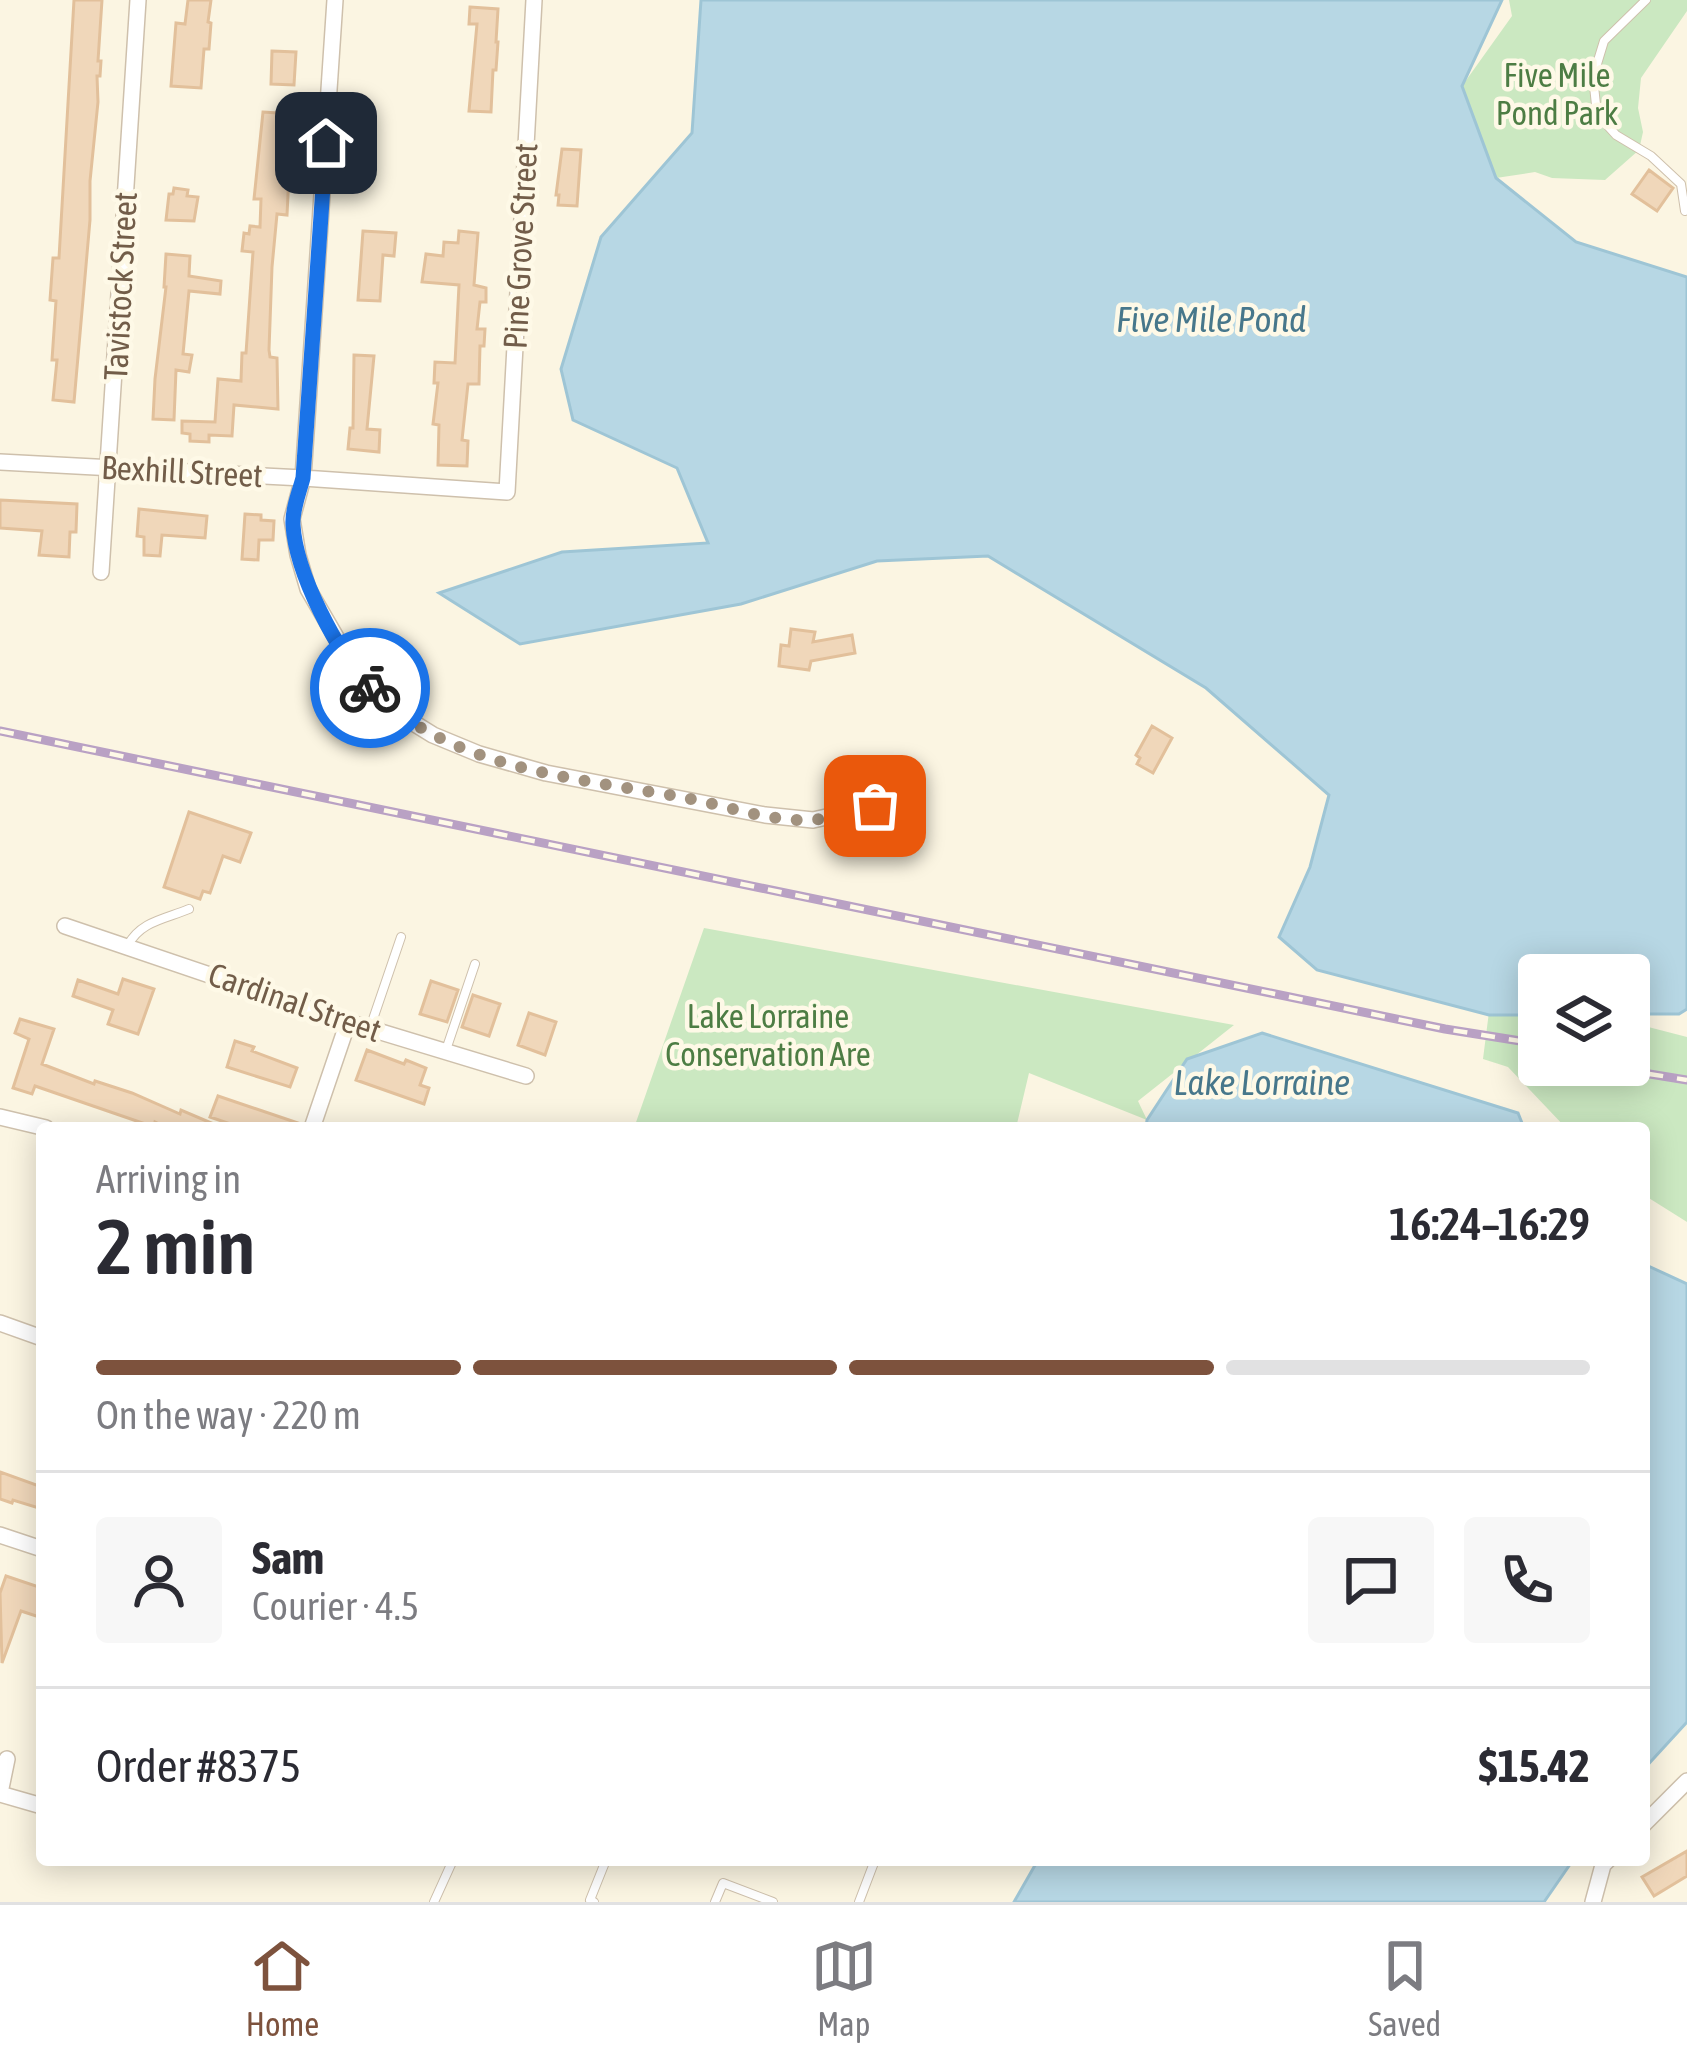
<!DOCTYPE html>
<html lang="en">
<head>
<meta charset="utf-8">
<style>
	:root { --surface:#fff; --page:#f7f7f7; --text:#2b2b33; --muted:#7c7c81; --line:#e1e1e2; --accent:#7d523d }
	body { margin:0; font-family:"Asap Condensed",sans-serif; background:var(--page); color:var(--text); height:100vh; display:flex; flex-direction:column; font-size:45px; white-space:nowrap }
	* { box-sizing:border-box; margin:0 }
	p { font-size:39px; color:var(--muted) }
	.icon { flex:none; width:66px; height:66px; fill:none; stroke:currentColor; stroke-width:2; stroke-linecap:round; stroke-linejoin:round }
	.map { position:relative; flex:1; overflow:hidden }
	.panel { position:absolute; left:36px; top:1122px; width:1614px; height:744px; display:flex; flex-direction:column; background:var(--surface); border-radius:12px; box-shadow:0 6px 30px #0003 }
	.panel>* { flex:none }
	.controls { position:absolute; left:1518px; top:954px; display:grid; gap:24px }
	.controls a { display:grid; place-items:center; width:132px; height:132px; border-radius:12px; background:var(--surface); box-shadow:0 6px 30px #0003; font-size:60px }
	.pin { position:absolute; display:grid; place-items:center; width:102px; height:102px; color:#fff; margin:-51px; border-radius:24px; box-shadow:0 6px 18px #0006 }
	.courier { position:absolute; display:grid; place-items:center; width:120px; height:120px; margin:-60px; border:9px solid #1a73e8; border-radius:50%; background:#fff; color:#222; box-shadow:0 3px 15px #0007 }
	.summary em { font-style:normal; font-weight:600 }
	.summary div { display:flex; flex-direction:column-reverse }
	.summary { display:flex; align-items:center; justify-content:space-between; height:204px; padding:0 60px }
	h1 { font-size:78px; font-weight:600; line-height:90px }
	.bar { display:grid; grid-template-columns:repeat(4,1fr); gap:18px 12px; align-content:center; height:144px; padding:0 60px }
	.bar i { height:15px; border-radius:9px; background:var(--line) }
	.bar .active { background:var(--accent) }
	.bar p { grid-column:span 4 }
	.line { display:flex; align-items:center; gap:30px; padding:0 60px; border-top:3px solid var(--line) }
	.line div { flex:1 }
	.round { display:grid; place-items:center; flex:none; width:126px; height:126px; border-radius:12px; background:var(--page) }
	.tabs { display:flex; justify-content:space-around; align-items:center; height:168px; border-top:3px solid var(--line); background:var(--surface); font-size:33px; color:var(--muted) }
	.tabs a { display:grid; justify-items:center; gap:6px }
	.tabs .active { color:var(--accent) }
	.map>svg:first-child { display:block }
	.green { fill:#cbe8c1 }
	.water { fill:#b7d7e4; stroke:#9ec5d5; stroke-width:3 }
	.building { fill:#f0d7ba; stroke:#e2c09b; stroke-width:3 }
	.lines { fill:none; stroke-linecap:round; stroke-linejoin:round }
	.service-casing { stroke:#cec0ac; stroke-width:10 }
	.minor-casing { stroke:#cec0ac; stroke-width:18 }
	.service { stroke:#fff; stroke-width:8 }
	.minor { stroke:#fff; stroke-width:15 }
	.rail-casing { stroke:#b9a1c4; stroke-width:9 }
	.rail { stroke:#fef9e7; stroke-width:4.5; stroke-dasharray:14; stroke-linecap:butt }
	.done { stroke:#a2927f; stroke-width:12; stroke-dasharray:0 21.6 }
	.route { stroke:#1a73e8; stroke-width:15 }
	.labels { text-anchor:middle; dominant-baseline:central; stroke-width:9; stroke-linejoin:round; paint-order:stroke }
	.park-label { font-size:33px; fill:#4d7d44; stroke:#fef9e7 }
	.street-label { font-size:33px; fill:#725d49; stroke:#fef9e7 }
	.water-label { font-size:36px; font-style:italic; fill:#47778b; stroke:#fef9e7 }
</style>
</head>
<body>
<div class="map">
<svg width="1687" height="1902" viewBox="0 0 1687 1902">
	<rect width="100%" height="100%" fill="#fbf5e2"/>
	<path class="green" d="M1509,0H1687V11L1641,78L1638,108L1643,132L1639,150L1605,180L1552,178L1535,172L1496,178L1475,142L1462,86L1512,16Z
		M704,928L1234,1025L1138,1101L1147,1120L1029,1073L1016,1128H634Z
		M1492,988L1539,1000V1065H1629V1022L1687,1037V1222L1644,1195V1128H1566L1508,1067L1483,1059Z"/>
	<path class="water" d="M701,0H1502L1462,86L1496,178L1576,242L1687,277V1009L1679,1014H1629V975H1539V1015H1489L1317,970L1279,937L1310,867L1329,795L1206,688L988,556L877,561L741,604L520,644L439,593L562,552L708,543L677,468L573,420L561,369L601,237L692,133Z
		M1262,1033L1518,1113L1524,1128H1146L1147,1120L1187,1059Z
		M1644,1264L1687,1284V1722L1644,1769Z
		M1038,1860H1573L1544,1902H1014Z"/>
	<path class="building" d="M74,0H102L98,61H101L100,76H97L98,102L90,181V220L74,402L53,400L57,360H52L56,301L50,300L53,258H59Z
		M188,0H211L208,22L211,23L209,49H204L201,88L171,86L176,23L185,24Z
		M470,7L498,9L496,42H498L496,70H493L491,112L469,111L477,24H469Z
		M272,51L296,52L294,85L271,84Z
		M263,112L292,114L287,215L277,214L272,267L269,350L270,357L277,358L278,409L234,405L232,436L209,435V442L190,441V434L182,433V421L215,422L218,379L241,381L242,353H246L253,252L242,251L244,233L249,234L250,226L260,227L261,199H254Z
		M562,149L581,150L577,206L558,205L559,195H556Z
		M1649,170L1673,188L1657,211L1632,194Z
		M174,188L188,190L187,196L198,197L194,221L166,220L169,194H173Z
		M363,231L396,233L394,256L383,255L380,301L358,300Z
		M459,231L478,233L474,285L486,288V302H480L477,329H485L484,346H480L479,384H468L462,440L468,441L467,466L438,465L439,425L433,424L438,383H434L435,362L455,363L459,285L422,282L426,254L443,256L444,242L458,243Z
		M166,254L190,256L189,276L221,281L220,294L189,291L183,354L192,355L189,372L176,370L174,420L153,419L155,379L166,287H164Z
		M354,355L374,356L367,429L380,430L379,452L348,449L350,428H353Z
		M0,500L77,504L76,532H70L69,557L39,555L42,531L0,528Z
		M139,509L207,516L205,538L162,535L160,556L144,555V537L137,536Z
		M245,514L261,515V520L274,521L273,540H259L258,560L242,559Z
		M791,629L815,632L813,642L852,635L855,653L811,661L809,670L779,666L781,645L789,646Z
		M1152,726L1172,738L1153,773L1137,764L1140,758L1136,755Z
		M189,812L251,833L240,862L223,856L210,893L203,891L200,899L164,887Z
		M123,979L154,989L138,1034L108,1024L113,1010L73,996L78,980L118,994Z
		M431,981L458,990L447,1022L420,1014Z
		M473,995L500,1004L489,1036L462,1027Z
		M529,1013L556,1022L545,1055L518,1045Z
		M20,1019L54,1029L42,1064L94,1084L95,1081L132,1093L180,1114L181,1110L223,1128H167L155,1122L154,1127L35,1086L32,1094L13,1088L29,1039L15,1033Z
		M235,1041L254,1047L252,1051L297,1068L290,1087L227,1067Z
		M367,1050L404,1064L406,1060L426,1068L420,1085L429,1088L424,1104L356,1080Z
		M218,1096L301,1124L300,1128H242L210,1117Z
		M0,1472L42,1487V1509L13,1500L12,1503L0,1499Z
		M6,1576L42,1588V1618L21,1611L2,1663L0,1593Z
		M1687,1851V1876L1654,1896L1642,1877Z"/>
	<g class="lines">
		<defs>
			<path id="service" d="M1646,0L1604,41L1593,77L1597,114L1616,135L1651,156L1681,184L1685,211
				M128,945C141,921 165,919 189,909
				M370,1028L401,937
				M446,1050L475,964
				M434,1902L453,1860
				M594,1902L590,1900L606,1860
				M715,1902L723,1883L773,1902
				M859,1902L875,1860"/>
			<path id="minor" d="M335,0L303,478L292,519L298,555L308,589L358,675L391,709L433,735L479,754L546,773L765,815L813,820L875,806
				M0,462L303,478L507,492L534,0
				M101,572L138,0
				M65,926L348,1022L526,1076
				M0,1117L46,1128
				M312,1128L348,1022
				M0,1323L42,1338
				M0,1535L42,1549
				M0,1793L7,1759
				M0,1794L42,1806
				M1644,1824L1687,1781
				M1593,1902L1603,1865L1608,1860"/>
		</defs>
		<use href="#service" class="service-casing"/>
		<use href="#minor" class="minor-casing"/>
		<use href="#service" class="service"/>
		<use href="#minor" class="minor"/>
		<defs>
			<path id="rail" d="M0,731L1445,1029L1539,1044
				M1594,1065L1687,1080"/>
		</defs>
		<use href="#rail" class="rail-casing"/>
		<use href="#rail" class="rail"/>
	</g>
	<g class="lines">
		<path class="done" d="M370,688C449,770 579,778 686,798C727,806 770,822 812,820C833,818 855,809 875,806"/>
		<path class="route" d="M326,143L303,478C299,493 292,510 293,525C296,574 337,652 370,688"/>
	</g>
	<g class="labels">
		<g class="park-label">
			<text x="1557" y="75">Five Mile<tspan x="1557" dy="38">Pond Park</tspan></text>
			<text x="768" y="1016">Lake Lorraine<tspan x="768" dy="38">Conservation Are</tspan></text>
		</g>
		<g class="street-label">
			<text transform="translate(520 246) rotate(-87)">Pine Grove Street</text>
			<text transform="translate(120 286) rotate(-87)">Tavistock Street</text>
			<text transform="translate(182 471) rotate(3)">Bexhill Street</text>
			<text transform="translate(295 1002) rotate(19)">Cardinal Street</text>
		</g>
		<g class="water-label">
			<text x="1211" y="319">Five Mile Pond</text>
			<text x="1262" y="1082">Lake Lorraine</text>
		</g>
	</g>
</svg>
<div class="controls">
<a><svg class="icon" aria-label="layers" viewBox="0 0 24 24"><path d="M12 4l9 5-9 5-9-5zM3 14l9 5 9-5"/></svg></a>
</div>
<div class="pin" style="left:875px;top:806px;background:#ea580c"><svg class="icon" aria-label="bag" viewBox="0 0 24 24"><path d="M5 8h14l-1 12H6zM9 8a3 3 0 0 1 6 0"/></svg></div>
<div class="pin" style="left:326px;top:143px;background:#1f2937"><svg class="icon" aria-label="home" viewBox="0 0 24 24"><path d="M3 11l9-7 9 7M6 9v11h12V9"/></svg></div>
<div class="courier" style="left:370px;top:688px"><svg class="icon" aria-label="bike" viewBox="0 0 24 24"><circle cx="6" cy="16" r="4"/><circle cx="18" cy="16" r="4"/><path d="M6 16l4-8h5l3 8M10 8l3 8H6M13 5h3"/></svg></div>
<section class="panel">
<div class="summary"><div><h1>2 min</h1><p>Arriving in</p></div><em>16:24–16:29</em></div>
<div class="bar"><i class="active"></i><i class="active"></i><i class="active"></i><i></i><p>On the way · 220 m</p></div>
<div class="line" style="height:216px"><a class="round"><svg class="icon" aria-label="person" viewBox="0 0 24 24"><circle cx="12" cy="8" r="4"/><path d="M4 21q1-7 8-7t8 7"/></svg></a><div><b>Sam</b><p>Courier · 4.5</p></div><a class="round"><svg class="icon" aria-label="chat" viewBox="0 0 24 24"><path d="M4 5h16v11H9l-5 4z"/></svg></a><a class="round"><svg class="icon" aria-label="phone" viewBox="0 0 24 24"><path d="M5 4h4l2 5-3 2q2 4 5 5l2-3 5 2v4C11 20 4 13 5 4z"/></svg></a></div>
<div class="line" style="height:156px"><div>Order #8375</div><b>$15.42</b></div>
</section>
</div>
<nav class="tabs">
<a class="active"><svg class="icon" aria-label="home" viewBox="0 0 24 24"><path d="M3 11l9-7 9 7M6 9v11h12V9"/></svg>Home</a>
<a><svg class="icon" aria-label="map" viewBox="0 0 24 24"><path d="M3 6l6-2 6 2 6-2v14l-6 2-6-2-6 2zM9 4v14M15 6v14"/></svg>Map</a>
<a><svg class="icon" aria-label="saved" viewBox="0 0 24 24"><path d="M7 4h10v16l-5-4-5 4z"/></svg>Saved</a>
</nav>
</body>
</html>
